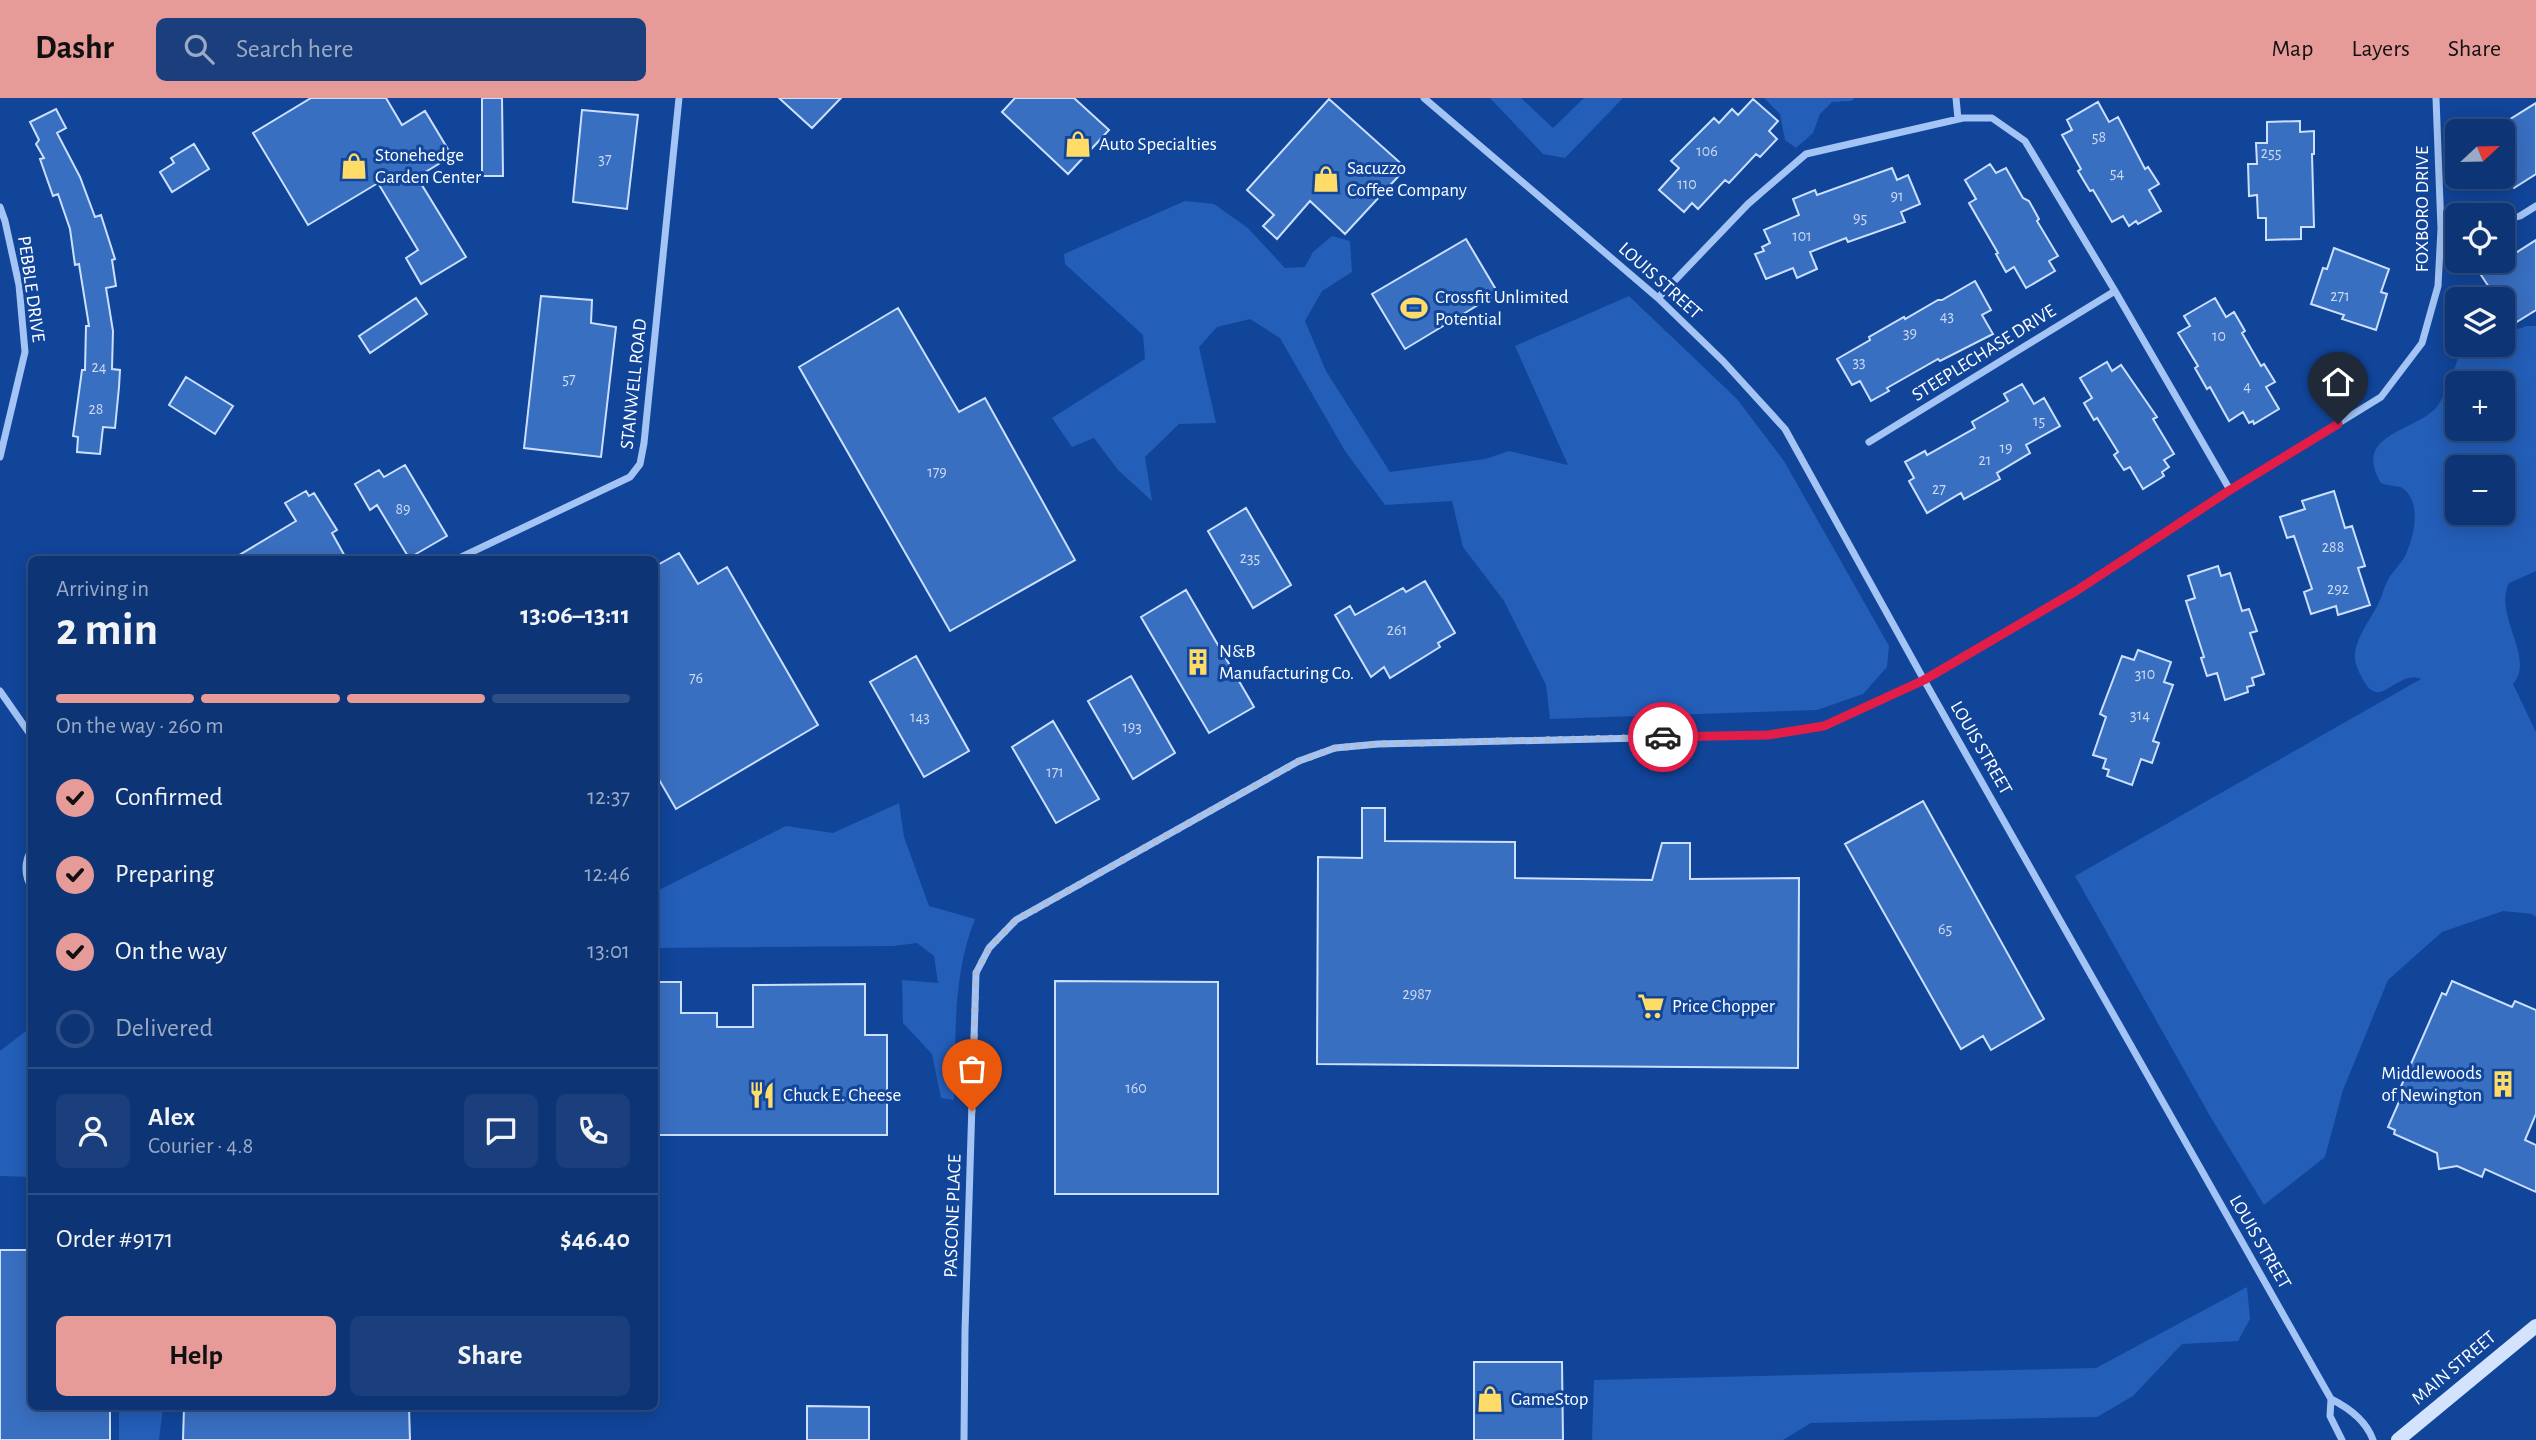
<!DOCTYPE html>
<html lang="en">
<head>
<meta charset="utf-8">
<style>
	:root { --surface:#0d3474; --page:#1b3f7c; --text:#f1f3f6; --muted:#9aaac5; --line:#2d4f86; --accent:#e69b98 }
	body { margin:0; font-family:"Alegreya Sans",sans-serif; background:var(--page); color:var(--text); height:100vh; display:flex; flex-direction:column; font-size:26px; white-space:nowrap }
	* { box-sizing:border-box; margin:0 }
	p { font-size:23px; color:var(--muted) }
	.icon { flex:none; width:38px; height:38px; fill:none; stroke:currentColor; stroke-width:2; stroke-linecap:round; stroke-linejoin:round }
	.map { position:relative; flex:1; overflow:hidden }
	.sheet { position:absolute; left:28px; top:458px; width:630px; height:854px; display:flex; flex-direction:column; background:var(--surface); border-radius:10px; box-shadow:0 4px 18px #0003,0 0 0 2px var(--line) }
	.sheet>* { flex:none }
	.needle { width:46px; rotate:68deg }
	.fabs { position:absolute; left:2445px; top:21px; display:grid; gap:14px }
	.fabs a { display:grid; place-items:center; width:70px; height:70px; border-radius:10px; background:var(--surface); box-shadow:0 4px 18px #0003,0 0 0 2px var(--line); font-size:35px }
	.pin { position:absolute; display:grid; place-items:center; width:60px; height:60px; color:#fff; margin:-72px -30px; border-radius:50% 50% 50% 0; rotate:-45deg; box-shadow:0 0 7px #0007 }
	.pin .icon { rotate:45deg }
	.courier { position:absolute; display:grid; place-items:center; width:70px; height:70px; margin:-35px; border:5px solid #e11d48; border-radius:50%; background:#fff; color:#222; box-shadow:0 2px 9px #0007 }
	.summary em { font-style:normal; font-weight:700 }
	.summary div { display:flex; flex-direction:column-reverse }
	.summary { display:flex; align-items:center; justify-content:space-between; height:119px; padding:0 28px }
	h1 { font-size:46px; font-weight:700; line-height:52px }
	.bar { display:grid; grid-template-columns:repeat(4,1fr); gap:10px 7px; align-content:center; height:84px; padding:0 28px }
	.bar i { height:9px; border-radius:5px; background:var(--line) }
	.bar .selected { background:var(--accent) }
	.bar p { grid-column:span 4 }
	.line { display:flex; align-items:center; gap:18px; padding:0 28px; border-top:2px solid var(--line) }
	.line div { flex:1 }
	.round { display:grid; place-items:center; flex:none; width:74px; height:74px; border-radius:10px; background:var(--page) }
	ol { padding:0 28px; list-style:none }
	li { display:flex; align-items:center; gap:21px; height:77px }
	li p { margin-inline-start:auto }
	li .icon { padding:7px; border-radius:50%; background:var(--accent); color:#111; stroke-width:4 }
	li:last-child { color:var(--muted) }
	li i { width:38px; height:38px; border:4px solid var(--line); border-radius:50% }
	.cta { display:flex; gap:14px; margin-top:auto; padding:14px 28px }
	.cta a { flex:1; height:80px; border-radius:10px; background:var(--accent); color:#111; font-size:28px; font-weight:700; line-height:80px; text-align:center }
	.cta a+a { background:var(--page); color:var(--text) }
	header { display:flex; align-items:center; gap:42px; box-sizing:border-box; height:98px; padding:0 35px; background:var(--accent); color:#111 }
	header strong { font-size:33px }
	nav { display:flex; gap:38px; margin-inline-start:auto; font-size:24px }
	.search { width:490px; height:63px; background:var(--page); display:flex; align-items:center; gap:18px; box-sizing:border-box; padding:0 24px; border-radius:10px; color:var(--muted); font-size:26px }
	.map>svg:first-child { display:block }
	.green { fill:#235eb8; fill-rule:evenodd }
	.building { fill:#396fc1; stroke:#cce0fe; stroke-width:2 }
	.lines { fill:none; stroke-linecap:round; stroke-linejoin:round }
	.street { stroke:#a3c4f4; stroke-width:7 }
	.secondary { stroke:#d3e3fd; stroke-width:14 }
	.done { stroke:#acbedc; stroke-width:7; stroke-dasharray:0 12.6 }
	.route { stroke:#e11d48; stroke-width:9 }
	.labels { text-anchor:middle; dominant-baseline:central; stroke-width:6; stroke-linejoin:round; paint-order:stroke }
	.number-label { font-size:16px; fill:#cedbf0 }
	.poi-label { font-size:19px; fill:#fff; stroke:#11459a; text-anchor:start }
	.street-label { font-size:19px; fill:#fff; stroke:#11459a }
</style>
</head>
<body>
<header>
<strong>Dashr</strong>
<div class="search"><svg class="icon" aria-label="search" viewBox="0 0 24 24"><circle cx="10" cy="10" r="6"/><path d="M15 15l6 6"/></svg>Search here</div>
<nav><a>Map</a><a>Layers</a><a>Share</a></nav>
</header>
<div class="map">
<svg width="2536" height="1342" viewBox="0 0 2536 1342">
	<rect width="100%" height="100%" fill="#11459a"/>
	<path class="green" d="M1490,0H1521L1553,30L1584,0H1623L1565,60L1543,56Z
		M1764,0H1855L1851,3L1832,4L1820,16L1813,35L1796,50L1785,42L1780,16Z
		M1185,103L1214,106L1248,130L1285,170L1305,169L1313,154L1332,138L1350,143L1352,174L1322,193L1305,223L1326,273L1390,374L1485,361L1509,353L1568,367L1515,248L1629,198L1737,301L1784,363L1889,548L1887,569L1863,596L1817,612L1550,621L1546,587L1504,503L1463,449L1452,403L1385,407L1345,353L1280,240L1250,221L1217,229L1199,249L1216,325L1179,326L1145,359L1152,403L1118,372L1094,340L1072,349L1052,320L1145,261L1143,237L1065,166L1064,156Z
		M2527,228H2536V473L2509,485C2493,518 2536,560 2513,586L2536,634V819L2532,816L2503,813L2442,834L2388,882L2343,992L2325,1059L2264,1107L2210,1018L2075,778L2421,581C2401,573 2386,600 2373,593C2367,590 2363,582 2360,576C2357,570 2354,562 2355,555C2358,535 2372,520 2380,502C2383,496 2384,488 2388,482C2392,474 2399,468 2404,460C2413,442 2422,410 2406,393C2400,386 2390,389 2381,385C2352,337 2412,334 2435,311C2445,301 2459,261 2461,247H2502L2503,236ZM2502,285V331H2457V285ZM2502,369V415H2457V369Z
		M899,705L904,739L929,808L975,821C952,878 956,941 954,1002L941,1000L932,956L903,925L902,882L938,885L934,858L917,845L894,848L655,850V794L786,728L833,735Z
		M31,929V1079L0,1078V953Z
		M2247,1189L2250,1221L2238,1243L2182,1246L2133,1298L2097,1319L1811,1325L1783,1342H1592L1594,1282L2096,1270Z
		M119,1309H163L159,1342H119Z"/>
	<path class="building" d="M311,0H386L402,27L425,13L452,58L417,79L466,159L421,186L406,160L418,152L378,85L308,127L253,35Z
		M482,0H502L503,78H482Z
		M779,0H841L812,30Z
		M1015,0H1074L1109,32L1068,76L1002,14Z
		M1329,1L1406,70L1345,136L1310,103L1277,141L1263,128L1274,117L1247,92Z
		M1753,1L1778,23L1769,33L1777,41L1760,59L1756,56L1729,85L1725,82L1698,111L1692,105L1684,114L1659,92L1679,70L1671,63L1714,20L1719,25L1732,11L1738,17Z
		M2098,4L2109,24L2118,19L2145,71L2148,69L2159,86L2149,92L2161,113L2138,126L2136,123L2129,128L2123,118L2112,124L2093,92L2090,93L2078,73L2081,71L2062,37L2072,32L2067,22Z
		M2536,5V76L2514,90L2502,72V33L2510,28L2507,23Z
		M56,11L66,30L57,35L80,79L95,119L101,117L115,161L112,162L116,188L106,190L113,233L112,271L120,272L119,289L115,330L103,329L100,356L77,354L78,339L73,338L82,272H85L86,228H89L79,166L75,167L70,131L58,96L53,98L40,61L44,60L36,46L39,42L30,24Z
		M582,12L638,17L627,111L573,104Z
		M2300,23V34L2314,33V56H2312L2314,129H2301V141L2266,142V120H2258L2257,97L2249,98L2248,66H2257L2256,45H2267V24Z
		M194,46L209,71L172,94L160,74L174,65L171,60Z
		M1990,66L1996,75L2006,70L2023,100L2029,103L2039,121L2037,123L2058,158L2049,163L2055,173L2026,190L2014,169L2006,174L1996,156L1998,155L1969,105L1976,101L1965,82Z
		M1892,70L1897,82L1908,77L1920,106L1901,114L1905,124L1848,144L1846,140L1810,154L1817,171L1797,180L1793,170L1766,181L1755,156L1764,153L1762,149L1770,145L1764,132L1799,117L1793,101L1815,92L1817,97Z
		M1466,141L1498,195L1405,251L1372,196Z
		M2536,142V212L2502,233V201H2497L2481,177Z
		M2334,150L2389,171L2381,194L2387,196L2376,232L2342,221L2344,217L2311,206L2323,170L2327,171Z
		M1975,183L1991,212L1982,217L1993,236L1940,263L1938,261L1887,290L1889,293L1871,303L1860,283L1852,287L1837,261L1870,242L1869,239L1904,219L1905,221L1938,202H1942Z
		M541,198L592,202L591,225L616,229L601,359L524,350Z
		M416,200L427,216L370,255L359,238Z
		M2215,200L2226,219L2234,214L2245,233L2242,235L2261,268L2264,266L2275,284L2266,289L2279,311L2254,326L2253,323L2249,325L2243,314L2229,323L2210,289L2207,291L2195,270L2198,268L2178,235L2190,228L2184,218Z
		M898,210L959,314L985,300L1075,462L950,533L799,269Z
		M2107,264L2112,273L2121,267L2157,319L2153,321L2174,356L2164,362L2169,369L2162,374L2164,378L2143,391L2130,369L2124,372L2114,357L2118,354L2097,320L2094,322L2084,305L2092,300L2080,280Z
		M186,279L233,308L215,336L169,307Z
		M2022,286L2034,306L2044,300L2060,328L2026,347L2030,355L1997,375L2000,381L1964,401L1961,395L1927,415L1909,383L1914,380L1905,364L1925,353L1927,357L1975,330L1972,324L2008,303L2004,296Z
		M405,367L447,438L409,460L377,407L370,412L355,386L379,372L384,379Z
		M306,393L309,398L314,395L337,432L332,435L347,462H231L296,423L285,405Z
		M2334,393L2345,430L2352,428L2365,468L2358,470L2370,507L2338,517L2336,508L2311,516L2304,494L2312,491L2294,438L2287,440L2280,419L2305,411L2302,403Z
		M1246,410L1291,487L1253,510L1208,433Z
		M679,455L698,486L727,469L818,627L676,711L654,673V469Z
		M2218,468L2221,478L2230,475L2242,513L2249,511L2257,533L2250,535L2264,576L2252,580L2254,587L2247,589L2248,594L2225,602L2217,575L2207,578L2201,560L2204,559L2186,503L2195,500L2188,478Z
		M1425,483L1455,535L1438,545L1440,549L1390,580L1384,569L1371,579L1335,517L1350,508L1355,517L1403,490L1406,494Z
		M1186,492L1254,609L1209,635L1141,519Z
		M2138,552L2171,564L2164,584L2173,587L2153,643L2159,645L2152,665L2141,661L2132,687L2107,678L2109,672L2103,670L2106,661L2093,657L2106,619L2100,616L2122,558L2134,562Z
		M916,558L969,653L924,679L870,584Z
		M1131,578L1175,655L1133,681L1088,603Z
		M1053,623L1099,701L1056,725L1012,649Z
		M1923,703L2044,921L1991,952L1983,938L1961,951L1845,746Z
		M1362,710H1385V743L1515,744V780L1652,782L1662,745H1690V781L1799,780L1798,970L1317,966L1318,759L1362,760Z
		M1055,883L1218,884V1096H1055Z
		M2452,883L2512,909L2515,903L2536,912V1016L2525,1042L2536,1047V1094L2485,1071L2482,1079L2457,1068L2439,1071L2437,1055L2394,1036L2395,1032L2388,1029L2402,997L2398,995L2411,966L2442,895L2446,897Z
		M654,884H681V915H717V929H753V887L865,886V937H887V1037H654Z
		M0,1152H32V1309H110V1342H0Z
		M1474,1264H1562L1563,1342H1474Z
		M807,1308L869,1309V1342H807Z
		M184,1309H409L410,1342H183Z"/>
	<g class="lines">
		<path class="street" d="M1424,0L1658,200L1723,263L1785,331L1924,582L2331,1301L2330,1318L2342,1342
			M1956,0L1958,21
			M0,109L5,123L19,187L25,254L0,359
			M2502,123L2520,118L2536,108
			M2441,131H2457
			M1658,200L1748,106L1806,56L1963,20H1992L2025,43L2115,193L2230,392
			M1869,344L2115,193
			M455,462L630,379L640,366L644,345L679,0
			M0,593L32,639
			M32,751C24,763 24,778 32,790
			M2331,1301C2349,1310 2366,1322 2373,1342
			M964,1342L965,1233L976,875L989,850L1016,822L1299,663L1335,650L1378,646L1768,637L1824,628L1924,582L2076,493L2230,392L2381,299L2422,245L2438,188L2441,131L2436,0"/>
		<path class="secondary" d="M2398,1342L2536,1228"/>
	</g>
	<g class="lines">
		<path class="done" d="M972,1013L976,875L989,850L1016,822L1299,663L1335,650L1378,646L1663,639"/>
		<path class="route" d="M1663,639L1768,637L1824,628L1924,582L2076,493L2230,392L2338,326"/>
	</g>
	<defs>
		<symbol id="shop-bare" viewBox="-9 -9 18 18"><path d="M-5-2.5h2.3a2.7 3.5 0 0 1 5.4 0H5L5.5 6h-11ZM-1.5-2.5h3a1.5 2.3 0 0 0-3 0Z" fill="#ffdb67" stroke="#11459a" stroke-width="2.5" paint-order="stroke"/></symbol>
		<symbol id="stadium-bare" viewBox="-9 -9 18 18"><path d="M0-5a6.5 5 0 1 0 0 10a6.5 5 0 1 0 0-10ZM-3.5-1.8h7v3.6h-7Z" fill="#ffdb67" stroke="#11459a" stroke-width="2.5" paint-order="stroke"/></symbol>
		<symbol id="building-bare" viewBox="-9 -9 18 18"><path d="M-4-6H4V6H1V3H-1V6H-4ZM-2.5-4.3h1.7v1.8h-1.7ZM.8-4.3h1.7v1.8H.8ZM-2.5-1h1.7V.8h-1.7ZM.8-1h1.7V.8H.8Z" fill="#ffdb67" stroke="#11459a" stroke-width="2.5" paint-order="stroke"/></symbol>
		<symbol id="supermarket-bare" viewBox="-9 -9 18 18"><path d="M-6-5.5h2.5l.6 2H6L4.5 2H-2.5L-4.4-4H-6ZM-1.5 3.2a1.3 1.3 0 1 0 .1 0ZM3 3.2a1.3 1.3 0 1 0 .1 0Z" fill="#ffdb67" stroke="#11459a" stroke-width="2.5" paint-order="stroke"/></symbol>
		<symbol id="restaurant-bare" viewBox="-9 -9 18 18"><path d="M-5-6h1v4h1v-4h1v4h1v-4h1v5L-1.5 .5V6h-2V.5L-5-1ZM5-6V6H3V1.5H1.5Q1.5-4 5-6Z" fill="#ffdb67" stroke="#11459a" stroke-width="2.5" paint-order="stroke"/></symbol>
	</defs>
	<g fill-rule="evenodd">
		<use href="#shop-bare" x="1059" y="27" width="38" height="38"/>
		<use href="#shop-bare" x="335" y="49" width="38" height="38"/>
		<use href="#shop-bare" x="1307" y="62" width="38" height="38"/>
		<use href="#stadium-bare" x="1395" y="191" width="38" height="38"/>
		<use href="#building-bare" x="1179" y="545" width="38" height="38"/>
		<use href="#supermarket-bare" x="1632" y="889" width="38" height="38"/>
		<use href="#building-bare" x="2484" y="967" width="38" height="38"/>
		<use href="#restaurant-bare" x="743" y="978" width="38" height="38"/>
		<use href="#shop-bare" x="1471" y="1282" width="38" height="38"/>
	</g>
	<g class="labels">
		<g class="number-label">
			<text x="2099" y="39">58</text>
			<text x="1707" y="53">106</text>
			<text x="2271" y="55">255</text>
			<text x="605" y="61">37</text>
			<text x="2117" y="75">54</text>
			<text x="1687" y="86">110</text>
			<text x="1897" y="98">91</text>
			<text x="1860" y="120">95</text>
			<text x="1802" y="138">101</text>
			<text x="2340" y="198">271</text>
			<text x="1947" y="218">43</text>
			<text x="1910" y="235">39</text>
			<text x="2219" y="238">10</text>
			<text x="1859" y="264">33</text>
			<text x="99" y="269">24</text>
			<text x="569" y="281">57</text>
			<text x="2247" y="288">4</text>
			<text x="96" y="311">28</text>
			<text x="2039" y="323">15</text>
			<text x="2006" y="350">19</text>
			<text x="1985" y="362">21</text>
			<text x="937" y="374">179</text>
			<text x="1939" y="391">27</text>
			<text x="403" y="411">89</text>
			<text x="2333" y="449">288</text>
			<text x="1250" y="460">235</text>
			<text x="2338" y="491">292</text>
			<text x="1397" y="532">261</text>
			<text x="2145" y="576">310</text>
			<text x="696" y="580">76</text>
			<text x="2140" y="617">314</text>
			<text x="920" y="619">143</text>
			<text x="1132" y="629">193</text>
			<text x="1055" y="674">171</text>
			<text x="1945" y="831">65</text>
			<text x="1417" y="896">2987</text>
			<text x="1136" y="990">160</text>
		</g>
		<g class="poi-label">
			<text x="1099" y="46">Auto Specialties</text>
			<text x="375" y="57">Stonehedge<tspan x="375" dy="22">Garden Center</tspan></text>
			<text x="1347" y="70">Sacuzzo<tspan x="1347" dy="22">Coffee Company</tspan></text>
			<text x="1435" y="199">Crossfit Unlimited<tspan x="1435" dy="22">Potential</tspan></text>
			<text x="1219" y="553">N&amp;B<tspan x="1219" dy="22">Manufacturing Co.</tspan></text>
			<text x="1672" y="908">Price Chopper</text>
			<text x="2482" y="975" text-anchor="end">Middlewoods<tspan x="2482" dy="22">of Newington</tspan></text>
			<text x="783" y="997">Chuck E. Cheese</text>
			<text x="1511" y="1301">GameStop</text>
		</g>
		<g class="street-label">
			<text transform="translate(2422 111) rotate(-90)">FOXBORO DRIVE</text>
			<text transform="translate(1660 183) rotate(42)">LOUIS STREET</text>
			<text transform="translate(31 191) rotate(82)">PEBBLE DRIVE</text>
			<text transform="translate(1984 255) rotate(-32)">STEEPLECHASE DRIVE</text>
			<text transform="translate(634 286) rotate(-84)">STANWELL ROAD</text>
			<text transform="translate(1981 650) rotate(60)">LOUIS STREET</text>
			<text transform="translate(953 1118) rotate(-88)">PASCONE PLACE</text>
			<text transform="translate(2260 1144) rotate(60)">LOUIS STREET</text>
			<text transform="translate(2454 1270) rotate(-40)">MAIN STREET</text>
		</g>
	</g>
</svg>
<div class="fabs">
<a><svg class="needle" viewBox="-14 -14 28 28"><path d="M0-13l5 13h-10z" fill="#e53935"/><path d="M0 13l5-13h-10z" fill="#9aaac5"/></svg></a>
<a><svg class="icon" aria-label="locate" viewBox="0 0 24 24"><circle cx="12" cy="12" r="6"/><path d="M12 2v4M12 18v4M2 12h4M18 12h4"/></svg></a>
<a><svg class="icon" aria-label="layers" viewBox="0 0 24 24"><path d="M12 4l9 5-9 5-9-5zM3 14l9 5 9-5"/></svg></a>
<a>+</a>
<a>−</a>
</div>
<div class="pin" style="left:972px;top:1013px;background:#ea580c"><svg class="icon" aria-label="bag" viewBox="0 0 24 24"><path d="M5 8h14l-1 12H6zM9 8a3 3 0 0 1 6 0"/></svg></div>
<div class="pin" style="left:2338px;top:326px;background:#1f2937"><svg class="icon" aria-label="home" viewBox="0 0 24 24"><path d="M3 11l9-7 9 7M6 9v11h12V9"/></svg></div>
<div class="courier" style="left:1663px;top:639px"><svg class="icon" aria-label="car" viewBox="0 0 24 24"><path d="M5 17H2v-5l4-1 3-4h7l3 4 3 1v5h-3M9 17h6M6 11h13"/><circle cx="7" cy="17" r="2"/><circle cx="17" cy="17" r="2"/></svg></div>
<section class="sheet">
<div class="summary"><div><h1>2 min</h1><p>Arriving in</p></div><em>13:06–13:11</em></div>
<div class="bar"><i class="selected"></i><i class="selected"></i><i class="selected"></i><i></i><p>On the way · 260 m</p></div>
<ol>
<li><svg class="icon" aria-label="check" viewBox="0 0 24 24"><path d="M5 12l5 5 9-10"/></svg>Confirmed<p>12:37</p></li>
<li><svg class="icon" aria-label="check" viewBox="0 0 24 24"><path d="M5 12l5 5 9-10"/></svg>Preparing<p>12:46</p></li>
<li><svg class="icon" aria-label="check" viewBox="0 0 24 24"><path d="M5 12l5 5 9-10"/></svg>On the way<p>13:01</p></li>
<li><i></i>Delivered</li>
</ol>
<div class="line" style="height:126px"><a class="round"><svg class="icon" aria-label="person" viewBox="0 0 24 24"><circle cx="12" cy="8" r="4"/><path d="M4 21q1-7 8-7t8 7"/></svg></a><div><b>Alex</b><p>Courier · 4.8</p></div><a class="round"><svg class="icon" aria-label="chat" viewBox="0 0 24 24"><path d="M4 5h16v11H9l-5 4z"/></svg></a><a class="round"><svg class="icon" aria-label="phone" viewBox="0 0 24 24"><path d="M5 4h4l2 5-3 2q2 4 5 5l2-3 5 2v4C11 20 4 13 5 4z"/></svg></a></div>
<div class="line" style="height:91px"><div>Order #9171</div><b>$46.40</b></div>
<div class="cta"><a>Help</a><a>Share</a></div>
</section>
</div>
</body>
</html>
